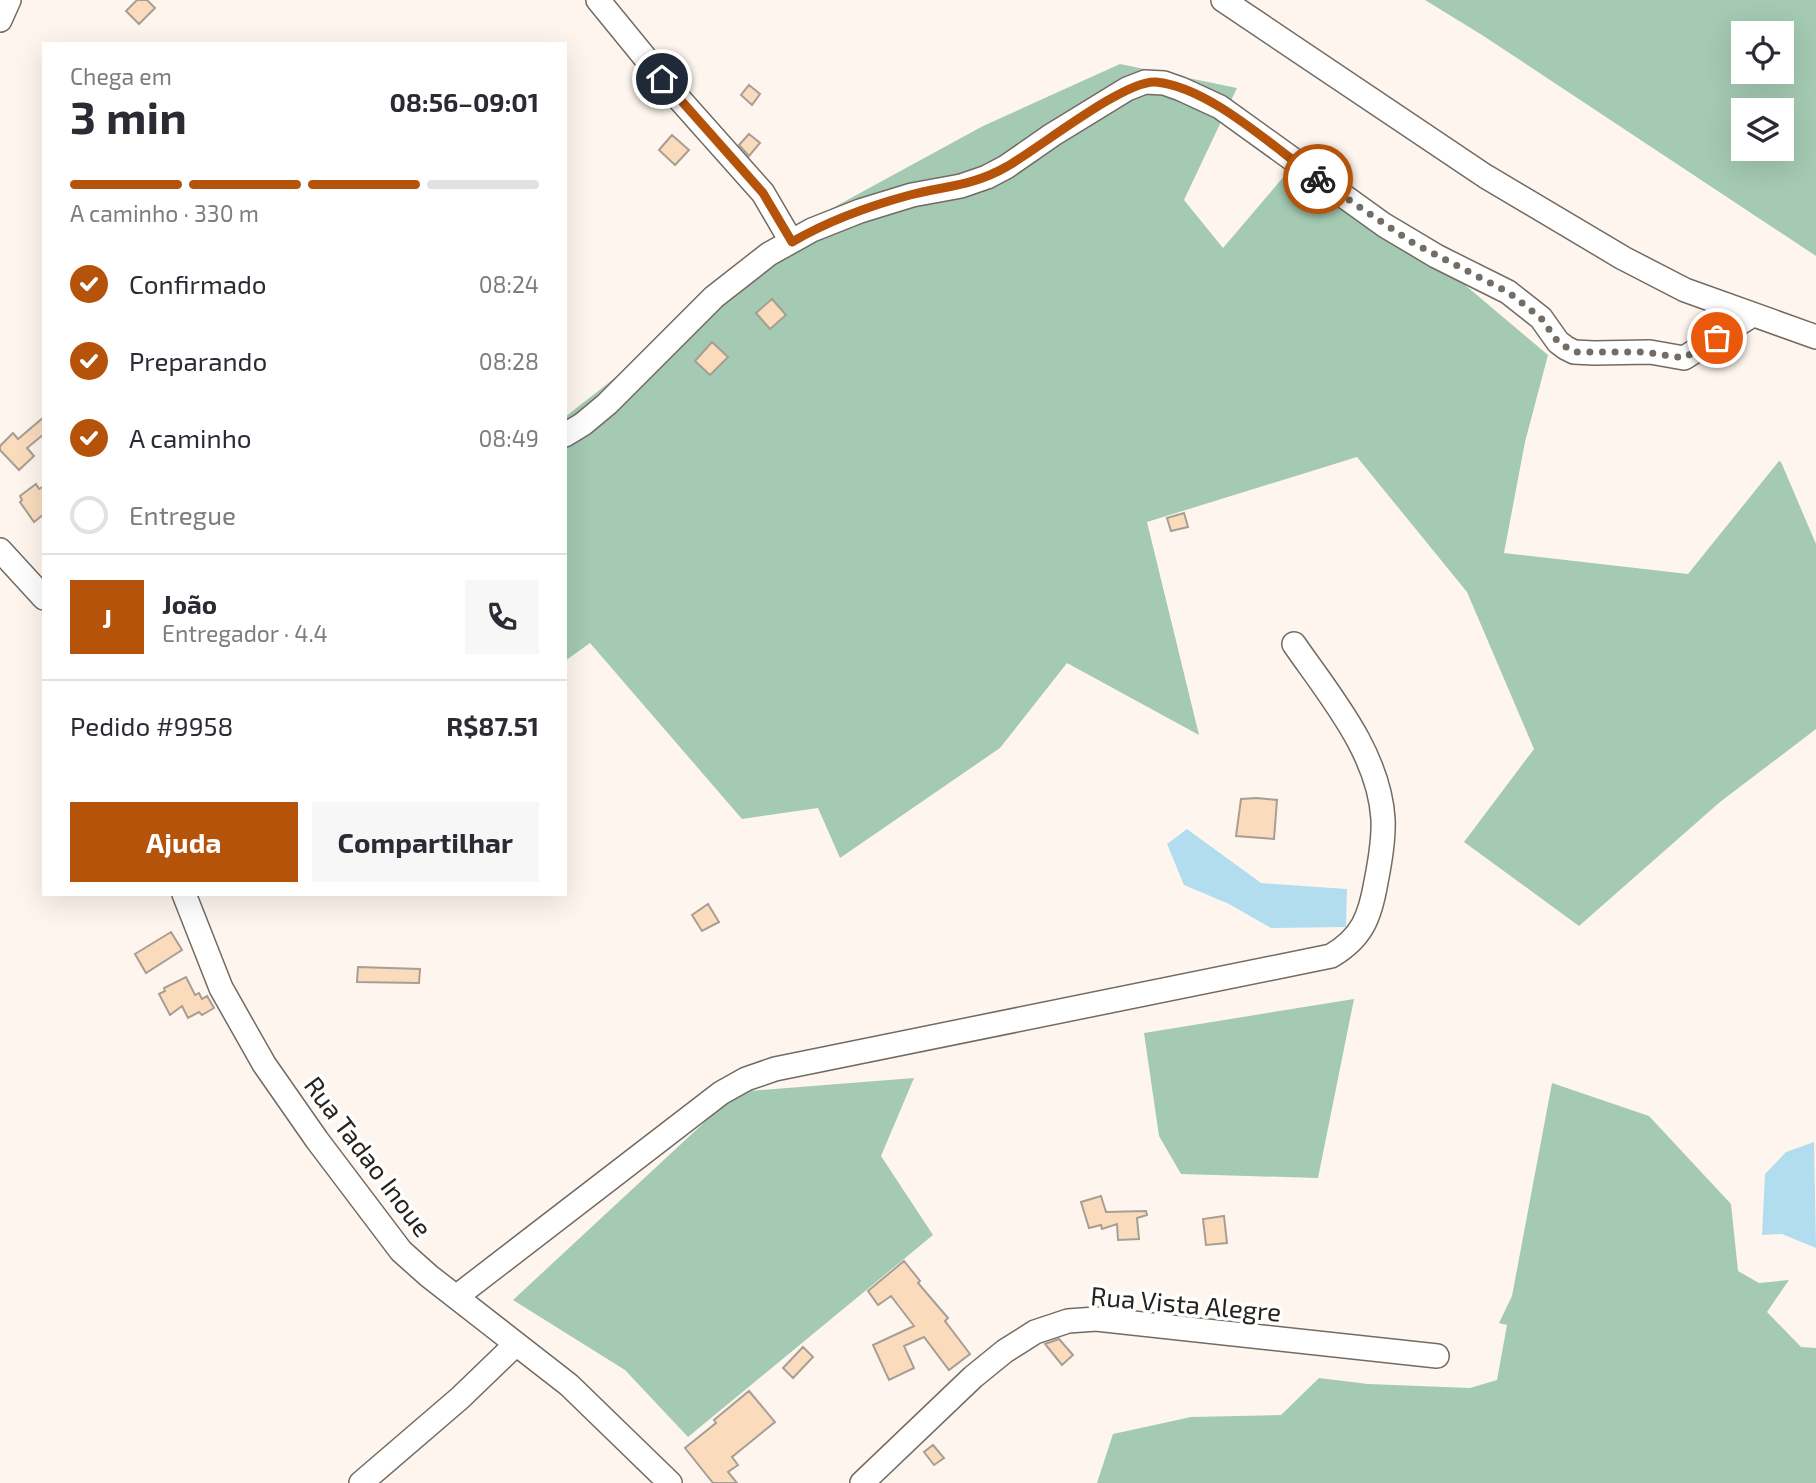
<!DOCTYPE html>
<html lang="pt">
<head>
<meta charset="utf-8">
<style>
	:root { --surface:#fff; --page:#f7f7f7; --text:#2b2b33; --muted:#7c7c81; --line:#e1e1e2; --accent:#b45309 }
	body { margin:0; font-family:"Exo 2",sans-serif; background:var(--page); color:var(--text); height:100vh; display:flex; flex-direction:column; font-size:26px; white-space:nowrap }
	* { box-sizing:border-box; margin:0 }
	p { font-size:23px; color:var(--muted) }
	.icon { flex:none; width:38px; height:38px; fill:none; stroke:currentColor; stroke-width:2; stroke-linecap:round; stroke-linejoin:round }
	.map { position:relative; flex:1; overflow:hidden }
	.panel { position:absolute; left:42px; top:42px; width:525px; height:854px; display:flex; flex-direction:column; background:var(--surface); border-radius:0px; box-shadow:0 7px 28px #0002 }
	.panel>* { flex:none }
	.tools { position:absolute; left:1731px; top:21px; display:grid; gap:14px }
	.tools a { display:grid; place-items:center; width:63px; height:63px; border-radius:0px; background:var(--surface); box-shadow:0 7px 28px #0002; font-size:35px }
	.pin { position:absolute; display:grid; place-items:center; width:60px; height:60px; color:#fff; margin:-30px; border:4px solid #fff; border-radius:50%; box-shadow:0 2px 7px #0007 }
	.courier { position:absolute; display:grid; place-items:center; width:70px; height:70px; margin:-35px; border:5px solid #b45309; border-radius:50%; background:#fff; color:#222; box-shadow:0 2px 9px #0007 }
	.summary em { font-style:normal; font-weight:700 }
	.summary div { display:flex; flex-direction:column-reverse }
	.summary { display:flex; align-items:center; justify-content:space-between; height:119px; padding:0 28px }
	h1 { font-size:46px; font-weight:700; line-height:52px }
	.bar { display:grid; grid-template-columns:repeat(4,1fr); gap:10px 7px; align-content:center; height:84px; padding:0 28px }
	.bar i { height:9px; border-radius:5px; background:var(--line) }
	.bar .active { background:var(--accent) }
	.bar p { grid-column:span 4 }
	.line { display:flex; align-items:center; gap:18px; padding:0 28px; border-top:2px solid var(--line) }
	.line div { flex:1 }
	.round { display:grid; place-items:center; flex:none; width:74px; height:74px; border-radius:0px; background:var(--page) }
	ol { padding:0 28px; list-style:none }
	li { display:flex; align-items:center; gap:21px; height:77px }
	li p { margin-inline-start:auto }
	li .icon { padding:7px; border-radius:50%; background:var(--accent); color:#fff; stroke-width:4 }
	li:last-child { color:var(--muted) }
	li i { width:38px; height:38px; border:4px solid var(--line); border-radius:50% }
	.action { display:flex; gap:14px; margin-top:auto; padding:14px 28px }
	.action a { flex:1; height:80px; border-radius:0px; background:var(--accent); color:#fff; font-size:28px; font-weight:700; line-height:80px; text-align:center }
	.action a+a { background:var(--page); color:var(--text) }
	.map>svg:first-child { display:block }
	.forest { fill:#a4cab3; fill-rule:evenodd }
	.water { fill:#b1ddef }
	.building { fill:#fadcbd; stroke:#a79e95; stroke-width:2 }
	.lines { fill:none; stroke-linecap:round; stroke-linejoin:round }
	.minor-casing { stroke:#736a62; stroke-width:26 }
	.minor { stroke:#fff; stroke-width:23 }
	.done { stroke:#726d67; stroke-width:7; stroke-dasharray:0 12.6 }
	.route { stroke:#b45309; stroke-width:9 }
	.labels { text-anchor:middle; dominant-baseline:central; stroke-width:7; stroke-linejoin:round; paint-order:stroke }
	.street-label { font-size:26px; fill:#26231f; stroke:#fff }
</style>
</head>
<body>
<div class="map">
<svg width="1816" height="1483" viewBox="0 0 1816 1483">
	<rect width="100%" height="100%" fill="#fef6ee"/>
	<path class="forest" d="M1425,0H1816V256L1482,35ZM1782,33V72H1743V33ZM1782,110V149H1743V110Z
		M1120,64L1237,88L1184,200L1223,248L1298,160L1439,263L1548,355L1525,442L1504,553L1688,574L1779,461L1781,462L1816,544V729L1720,802L1579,926L1464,842L1534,749L1467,592L1357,457L1147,522L1199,735L1067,663L1000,748L840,858L818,808L742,819L590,643L565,661V417L827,211L983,126Z
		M1354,999L1318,1178L1181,1174L1159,1136L1144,1033Z
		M914,1078L881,1156L933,1235L688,1437L625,1370L513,1300L737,1092Z
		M1552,1083L1649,1116L1731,1204L1738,1271L1759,1283L1789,1280L1767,1312L1801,1347L1816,1348V1483H1097L1113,1434L1191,1417L1281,1415L1319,1378L1368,1384L1470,1388L1497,1380L1507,1325L1499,1323L1512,1296Z"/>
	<path class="water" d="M1187,829L1261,883L1347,889L1346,927L1271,928L1229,904L1184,885L1167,844Z
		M1814,1142L1816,1248L1782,1234L1762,1235L1765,1174L1786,1152Z"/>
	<path class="building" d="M137,0H147L155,8L139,24L126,11Z
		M749,85L760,94L752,105L741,95Z
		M749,134L760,143L749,156L739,145Z
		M672,135L689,150L675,165L659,150Z
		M772,299L786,315L770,329L756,313Z
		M712,342L728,357L710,375L695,361Z
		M44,417V434L27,448L34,456L19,470L0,450V446L13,433L18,439Z
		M36,484L39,489L44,486V514L34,522L20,502L22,500L20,496Z
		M1184,513L1188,527L1171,531L1167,518Z
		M1257,798L1277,800L1274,839L1236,836L1241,799Z
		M708,904L719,922L702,931L692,915Z
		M171,932L182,950L146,973L135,954Z
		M358,967L420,969L419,983L357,982Z
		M186,977L195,995L199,993L202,999L207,996L214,1008L202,1015L199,1012L188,1018L182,1006L170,1015L159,994L165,991L164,988Z
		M1101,1196L1106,1212L1146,1211L1147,1215L1137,1218L1139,1239L1118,1240L1117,1224L1102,1229L1101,1225L1089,1228L1081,1202Z
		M1224,1216L1227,1243L1206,1245L1203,1219Z
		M904,1261L920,1281L918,1283L948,1318L945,1321L970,1354L949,1370L924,1337L904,1346L914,1368L889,1380L873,1345L914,1326L891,1296L878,1305L868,1291Z
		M1059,1339L1073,1355L1062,1365L1045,1344Z
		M803,1347L813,1357L793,1378L783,1368Z
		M749,1391L775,1422L732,1457L738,1465L728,1472L737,1483H713L685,1448L716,1423L714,1420Z
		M933,1445L944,1458L934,1465L924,1452Z"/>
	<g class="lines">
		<defs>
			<path id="minor" d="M598,0L674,93L763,193L791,241
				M1223,0L1485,176L1623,258L1685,290L1816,337
				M0,20L9,0
				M565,435L583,424L607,404L714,297L769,254L812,230L860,211L912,195L961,186L987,177L1006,167L1052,135L1127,89L1145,82L1164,83L1181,89L1220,107L1384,225L1436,256L1508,292L1541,318L1558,342L1566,348L1574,352L1594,353L1650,352L1684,358L1751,316
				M0,550L44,598
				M184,894L221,988L264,1064L317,1140L401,1251L429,1276L569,1385L670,1483
				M456,1297L721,1093L746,1079L775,1069L1331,956C1362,938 1370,917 1376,882C1380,862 1384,839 1383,819C1379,753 1330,696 1294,644
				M361,1483L460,1398L515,1345
				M862,1483L973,1377L1005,1351L1035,1332L1068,1321L1096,1319L1437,1356"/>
		</defs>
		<use href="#minor" class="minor-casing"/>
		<use href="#minor" class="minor"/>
	</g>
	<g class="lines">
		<path class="done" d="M1318,179L1413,243L1508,292L1541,318L1558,342L1574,352H1644L1684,358L1717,338"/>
		<path class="route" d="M662,79L763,193L792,242C828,221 869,206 910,195C944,186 973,186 1006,167C1037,150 1125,79 1156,82C1210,87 1274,148 1318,179"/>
	</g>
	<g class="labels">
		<g class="street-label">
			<text transform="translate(369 1156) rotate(53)">Rua Tadao Inoue</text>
			<text transform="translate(1186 1303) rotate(5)">Rua Vista Alegre</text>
		</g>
	</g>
</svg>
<div class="tools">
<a><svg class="icon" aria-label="locate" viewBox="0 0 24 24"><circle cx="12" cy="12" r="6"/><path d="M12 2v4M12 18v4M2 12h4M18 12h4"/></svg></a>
<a><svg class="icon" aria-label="layers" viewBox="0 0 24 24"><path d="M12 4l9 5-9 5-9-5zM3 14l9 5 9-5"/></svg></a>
</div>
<div class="pin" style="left:1717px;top:338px;background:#ea580c"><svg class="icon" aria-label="bag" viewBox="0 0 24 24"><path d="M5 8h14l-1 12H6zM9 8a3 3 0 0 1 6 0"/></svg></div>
<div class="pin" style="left:662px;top:79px;background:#1f2937"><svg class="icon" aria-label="home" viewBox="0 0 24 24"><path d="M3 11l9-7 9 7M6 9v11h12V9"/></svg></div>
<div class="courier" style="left:1318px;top:179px"><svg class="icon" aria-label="bike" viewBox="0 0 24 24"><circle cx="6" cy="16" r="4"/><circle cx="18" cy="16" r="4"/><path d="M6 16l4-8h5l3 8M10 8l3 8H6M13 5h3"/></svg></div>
<section class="panel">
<div class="summary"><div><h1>3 min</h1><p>Chega em</p></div><em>08:56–09:01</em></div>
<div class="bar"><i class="active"></i><i class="active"></i><i class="active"></i><i></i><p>A caminho · 330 m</p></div>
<ol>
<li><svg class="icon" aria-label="check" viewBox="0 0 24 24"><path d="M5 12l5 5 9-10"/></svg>Confirmado<p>08:24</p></li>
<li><svg class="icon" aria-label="check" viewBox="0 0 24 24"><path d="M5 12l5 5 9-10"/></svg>Preparando<p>08:28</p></li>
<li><svg class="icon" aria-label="check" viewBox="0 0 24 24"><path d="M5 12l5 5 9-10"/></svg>A caminho<p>08:49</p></li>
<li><i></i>Entregue</li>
</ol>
<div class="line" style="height:126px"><b class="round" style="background:var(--accent);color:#fff">J</b><div><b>João</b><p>Entregador · 4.4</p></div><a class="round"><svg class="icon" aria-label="phone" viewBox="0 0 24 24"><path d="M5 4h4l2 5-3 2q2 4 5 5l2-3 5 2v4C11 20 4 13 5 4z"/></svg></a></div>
<div class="line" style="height:91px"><div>Pedido #9958</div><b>R$87.51</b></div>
<div class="action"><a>Ajuda</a><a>Compartilhar</a></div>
</section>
</div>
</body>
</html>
